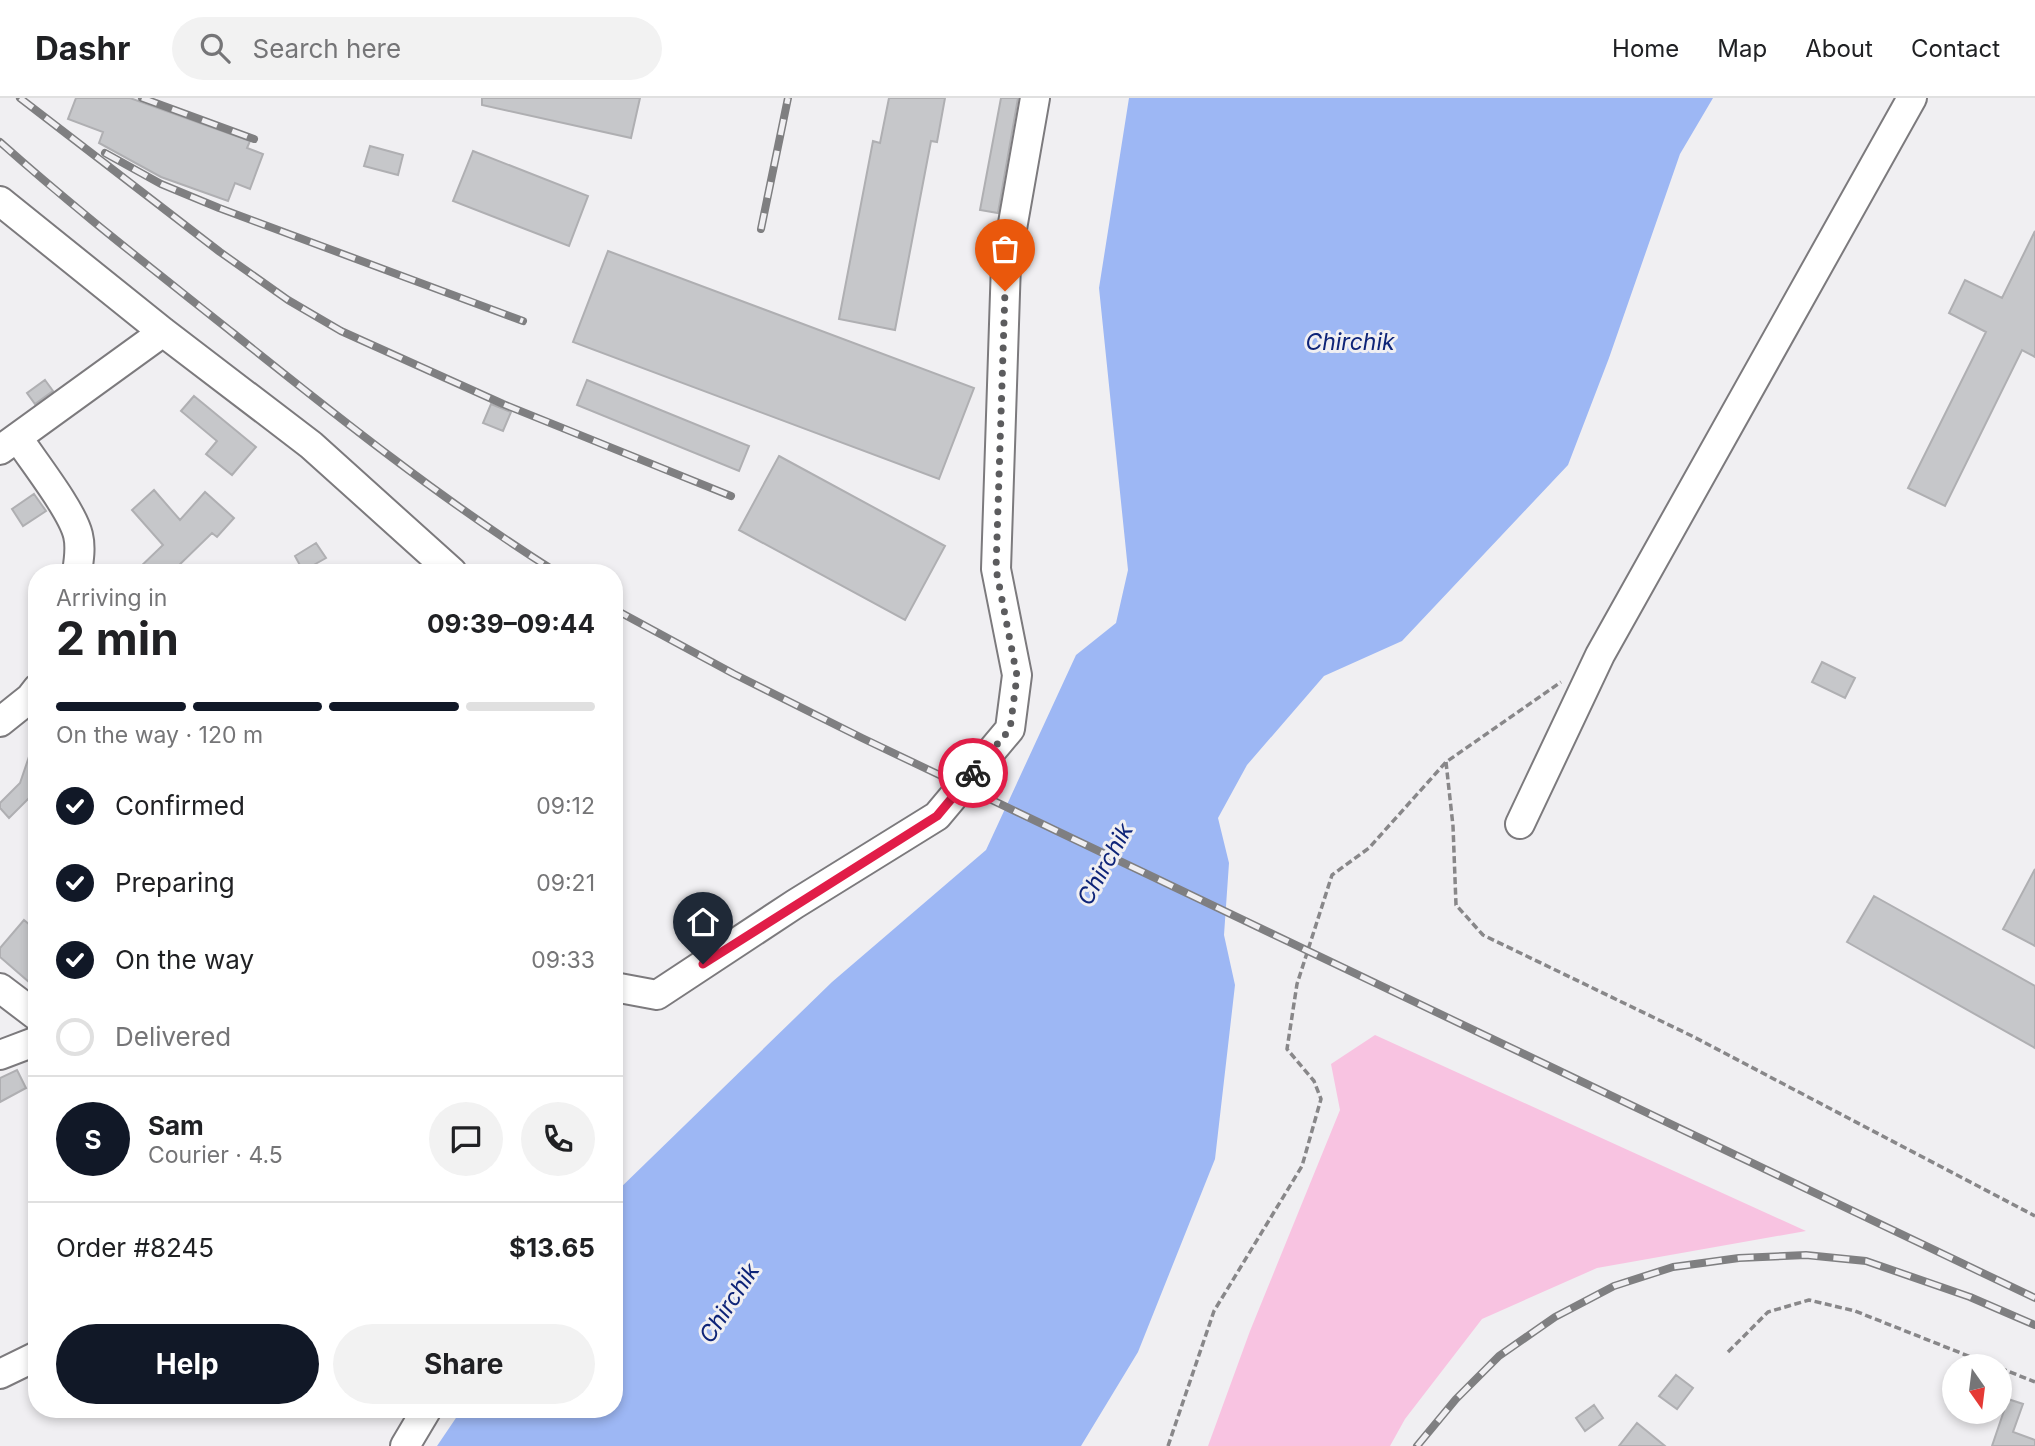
<!DOCTYPE html>
<html lang="en">
<head>
<meta charset="utf-8">
<style>
	:root { --surface:#fff; --page:#f2f2f2; --text:#202124; --muted:#757577; --line:#e0e0e0; --accent:#111827 }
	body { margin:0; font-family:Inter,sans-serif; background:var(--page); color:var(--text); height:100vh; display:flex; flex-direction:column; font-size:26px; white-space:nowrap }
	* { box-sizing:border-box; margin:0 }
	p { font-size:23px; color:var(--muted) }
	.icon { flex:none; width:38px; height:38px; fill:none; stroke:currentColor; stroke-width:2; stroke-linecap:round; stroke-linejoin:round }
	.map { position:relative; flex:1; overflow:hidden }
	.panel { position:absolute; left:28px; top:466px; width:595px; height:854px; display:flex; flex-direction:column; background:var(--surface); border-radius:28px; box-shadow:0 4px 10px #0003 }
	.panel>* { flex:none }
	.needle { width:46px; rotate:166deg }
	.tools { position:absolute; left:1942px; top:1256px; display:grid; gap:14px }
	.tools a { display:grid; place-items:center; width:70px; height:70px; border-radius:50%; background:var(--surface); box-shadow:0 4px 10px #0003; font-size:35px }
	.pin { position:absolute; display:grid; place-items:center; width:60px; height:60px; color:#fff; margin:-72px -30px; border-radius:50% 50% 50% 0; rotate:-45deg; box-shadow:0 0 7px #0007 }
	.pin .icon { rotate:45deg }
	.courier { position:absolute; display:grid; place-items:center; width:70px; height:70px; margin:-35px; border:5px solid #e11d48; border-radius:50%; background:#fff; color:#222; box-shadow:0 2px 9px #0007 }
	.head em { font-style:normal; font-weight:700 }
	.head div { display:flex; flex-direction:column-reverse }
	.head { display:flex; align-items:center; justify-content:space-between; height:119px; padding:0 28px }
	h1 { font-size:46px; font-weight:700; line-height:52px }
	.bar { display:grid; grid-template-columns:repeat(4,1fr); gap:10px 7px; align-content:center; height:84px; padding:0 28px }
	.bar i { height:9px; border-radius:5px; background:var(--line) }
	.bar .on { background:var(--accent) }
	.bar p { grid-column:span 4 }
	.line { display:flex; align-items:center; gap:18px; padding:0 28px; border-top:2px solid var(--line) }
	.line div { flex:1 }
	.round { display:grid; place-items:center; flex:none; width:74px; height:74px; border-radius:37px; background:var(--page) }
	ol { padding:0 28px; list-style:none }
	li { display:flex; align-items:center; gap:21px; height:77px }
	li p { margin-inline-start:auto }
	li .icon { padding:7px; border-radius:50%; background:var(--accent); color:#fff; stroke-width:4 }
	li:last-child { color:var(--muted) }
	li i { width:38px; height:38px; border:4px solid var(--line); border-radius:50% }
	.button { display:flex; gap:14px; margin-top:auto; padding:14px 28px }
	.button a { flex:1; height:80px; border-radius:42px; background:var(--accent); color:#fff; font-size:28px; font-weight:700; line-height:80px; text-align:center }
	.button a+a { background:var(--page); color:var(--text) }
	header { display:flex; align-items:center; gap:42px; box-sizing:border-box; height:98px; padding:0 35px; background:var(--surface); border-bottom:2px solid var(--line) }
	header strong { font-size:33px }
	nav { display:flex; gap:38px; margin-inline-start:auto; font-size:24px }
	.search { width:490px; height:63px; background:var(--page); display:flex; align-items:center; gap:18px; box-sizing:border-box; padding:0 24px; border-radius:38px; color:var(--muted); font-size:26px }
	.map>svg:first-child { display:block }
	.green { fill:#f8c3e1 }
	.water { fill:#9db7f4 }
	.building { fill:#c6c7ca; stroke:#afafb2; stroke-width:2 }
	.lines { fill:none; stroke-linecap:round; stroke-linejoin:round }
	.minor-casing { stroke:#7c7a7d; stroke-width:32 }
	.path { stroke:#888789; stroke-width:3.5; stroke-dasharray:7 3.5; stroke-linecap:butt }
	.minor { stroke:#fff; stroke-width:28 }
	.rail-casing { stroke:#7f7f81; stroke-width:8 }
	.rail { stroke:#f0eff2; stroke-width:5; stroke-dasharray:16; stroke-linecap:butt }
	.done { stroke:#5c5c5e; stroke-width:7; stroke-dasharray:0 12.6 }
	.route { stroke:#e11d48; stroke-width:9 }
	.labels { text-anchor:middle; dominant-baseline:central; stroke-width:6; stroke-linejoin:round; paint-order:stroke }
	.water-label { font-size:23px; font-style:italic; fill:#0e2478; stroke:#f0eff2 }
</style>
</head>
<body>
<header>
<strong>Dashr</strong>
<div class="search"><svg class="icon" aria-label="search" viewBox="0 0 24 24"><circle cx="10" cy="10" r="6"/><path d="M15 15l6 6"/></svg>Search here</div>
<nav><a>Home</a><a>Map</a><a>About</a><a>Contact</a></nav>
</header>
<div class="map">
<svg width="2035" height="1348" viewBox="0 0 2035 1348">
	<rect width="100%" height="100%" fill="#f0eff2"/>
	<path class="green" d="M1375,937L1806,1133L1597,1170L1482,1221L1405,1321L1390,1348H1208L1250,1233L1340,1012L1331,966Z"/>
	<path class="water" d="M1129,0H1713L1680,56L1609,260L1568,367L1402,543L1324,578L1247,667L1218,720L1229,765L1224,837L1235,887L1215,1061L1138,1254L1081,1348H437L462,1311H614V1096L832,884L986,752L1076,557L1116,525L1128,472L1099,190Z"/>
	<path class="building" d="M76,0H130L250,43L247,50L263,56L250,91L235,85L228,103L161,79L99,45L103,34L68,21Z
		M482,0H640L631,40L482,7Z
		M889,0H945L937,44L931,43L895,232L839,221L873,43L880,45Z
		M1001,0H1018L998,115L980,112Z
		M370,48L403,57L398,77L364,68Z
		M473,53L588,98L569,148L453,103Z
		M2035,133V259L2022,252L1945,408L1908,390L1986,234L1949,215L1965,182L2002,200Z
		M608,153L974,290L939,381L573,244Z
		M45,282L53,293L35,306L27,295Z
		M587,282L749,348L739,373L577,307Z
		M194,298L256,349L232,377L206,356L217,343L181,313Z
		M491,306L511,314L503,333L483,325Z
		M779,358L945,448L905,522L739,432Z
		M154,392L180,422L205,394L234,420L217,439L212,435L172,474H135L163,447L132,412Z
		M34,396L46,413L23,428L12,411Z
		M316,445L326,460L303,473L295,458Z
		M1822,564L1855,580L1845,600L1812,584Z
		M34,644H37V692L9,720L0,710V705L20,685Z
		M2035,771V848L2003,831Z
		M1874,798L2035,888V950L1847,844Z
		M24,822L37,833V875L29,884L0,859V850Z
		M17,972L26,990L0,1004V980Z
		M1676,1277L1693,1290L1677,1311L1659,1298Z
		M2008,1301L2023,1306L2013,1334L2035,1342V1348H1992Z
		M1594,1307L1603,1320L1585,1333L1576,1320Z
		M1637,1325L1665,1348H1619Z"/>
	<g class="lines">
		<defs>
			<path id="minor" d="M0,103L163,234L311,347L452,474
				M18,340C33,363 72,412 78,437C81,449 79,462 77,474
				M0,352L163,234
				M0,624L30,600L37,591
				M1520,726L1600,557L1912,0
				M614,889L657,897L795,806L937,718L1010,631L1017,577L996,471L1006,165L1035,0
				M0,890L37,918
				M0,957L37,943
				M0,1276L37,1258
				M405,1348L427,1311"/>
		</defs>
		<use href="#minor" class="minor-casing"/>
		<path class="path" d="M1446,664L1453,728L1456,807L1483,837L1692,938L2035,1118
			M1728,1254L1768,1214L1809,1202L1855,1213L1996,1269
			M2000,1270L2035,1284
			M1168,1348L1214,1213L1302,1068L1321,1001L1314,983L1287,951L1297,886L1332,777L1369,750L1446,664L1561,584"/>
		<use href="#minor" class="minor"/>
		<defs>
			<path id="rail" d="M20,0L220,154L288,202L341,233L503,306L731,398
				M142,0L254,41
				M0,44C75,111 154,172 233,235C338,319 442,402 556,474
				M105,55L161,86L219,110L523,223
				M761,131L788,0
				M614,511L734,576L862,640L2035,1200
				M1417,1348L1456,1301L1499,1258L1555,1219L1614,1188L1673,1169L1739,1160L1806,1157L1866,1163L1970,1199L2035,1227"/>
		</defs>
		<use href="#rail" class="rail-casing"/>
		<use href="#rail" class="rail"/>
	</g>
	<g class="lines">
		<path class="done" d="M973,675L1010,631L1017,578L996,471L1005,193"/>
		<path class="route" d="M703,866L937,718L973,675"/>
	</g>
	<g class="labels">
		<g class="water-label">
			<text x="1350" y="244">Chirchik</text>
			<text transform="translate(1105 766) rotate(-61)">Chirchik</text>
			<text transform="translate(729 1205) rotate(-57)">Chirchik</text>
		</g>
	</g>
</svg>
<div class="tools">
<a><svg class="needle" viewBox="-14 -14 28 28"><path d="M0-13l5 13h-10z" fill="#e53935"/><path d="M0 13l5-13h-10z" fill="#757577"/></svg></a>
</div>
<div class="pin" style="left:1005px;top:193px;background:#ea580c"><svg class="icon" aria-label="bag" viewBox="0 0 24 24"><path d="M5 8h14l-1 12H6zM9 8a3 3 0 0 1 6 0"/></svg></div>
<div class="pin" style="left:703px;top:866px;background:#1f2937"><svg class="icon" aria-label="home" viewBox="0 0 24 24"><path d="M3 11l9-7 9 7M6 9v11h12V9"/></svg></div>
<div class="courier" style="left:973px;top:675px"><svg class="icon" aria-label="bike" viewBox="0 0 24 24"><circle cx="6" cy="16" r="4"/><circle cx="18" cy="16" r="4"/><path d="M6 16l4-8h5l3 8M10 8l3 8H6M13 5h3"/></svg></div>
<section class="panel">
<div class="head"><div><h1>2 min</h1><p>Arriving in</p></div><em>09:39–09:44</em></div>
<div class="bar"><i class="on"></i><i class="on"></i><i class="on"></i><i></i><p>On the way · 120 m</p></div>
<ol>
<li><svg class="icon" aria-label="check" viewBox="0 0 24 24"><path d="M5 12l5 5 9-10"/></svg>Confirmed<p>09:12</p></li>
<li><svg class="icon" aria-label="check" viewBox="0 0 24 24"><path d="M5 12l5 5 9-10"/></svg>Preparing<p>09:21</p></li>
<li><svg class="icon" aria-label="check" viewBox="0 0 24 24"><path d="M5 12l5 5 9-10"/></svg>On the way<p>09:33</p></li>
<li><i></i>Delivered</li>
</ol>
<div class="line" style="height:126px"><b class="round" style="background:var(--accent);color:#fff">S</b><div><b>Sam</b><p>Courier · 4.5</p></div><a class="round"><svg class="icon" aria-label="chat" viewBox="0 0 24 24"><path d="M4 5h16v11H9l-5 4z"/></svg></a><a class="round"><svg class="icon" aria-label="phone" viewBox="0 0 24 24"><path d="M5 4h4l2 5-3 2q2 4 5 5l2-3 5 2v4C11 20 4 13 5 4z"/></svg></a></div>
<div class="line" style="height:91px"><div>Order #8245</div><b>$13.65</b></div>
<div class="button"><a>Help</a><a>Share</a></div>
</section>
</div>
</body>
</html>
